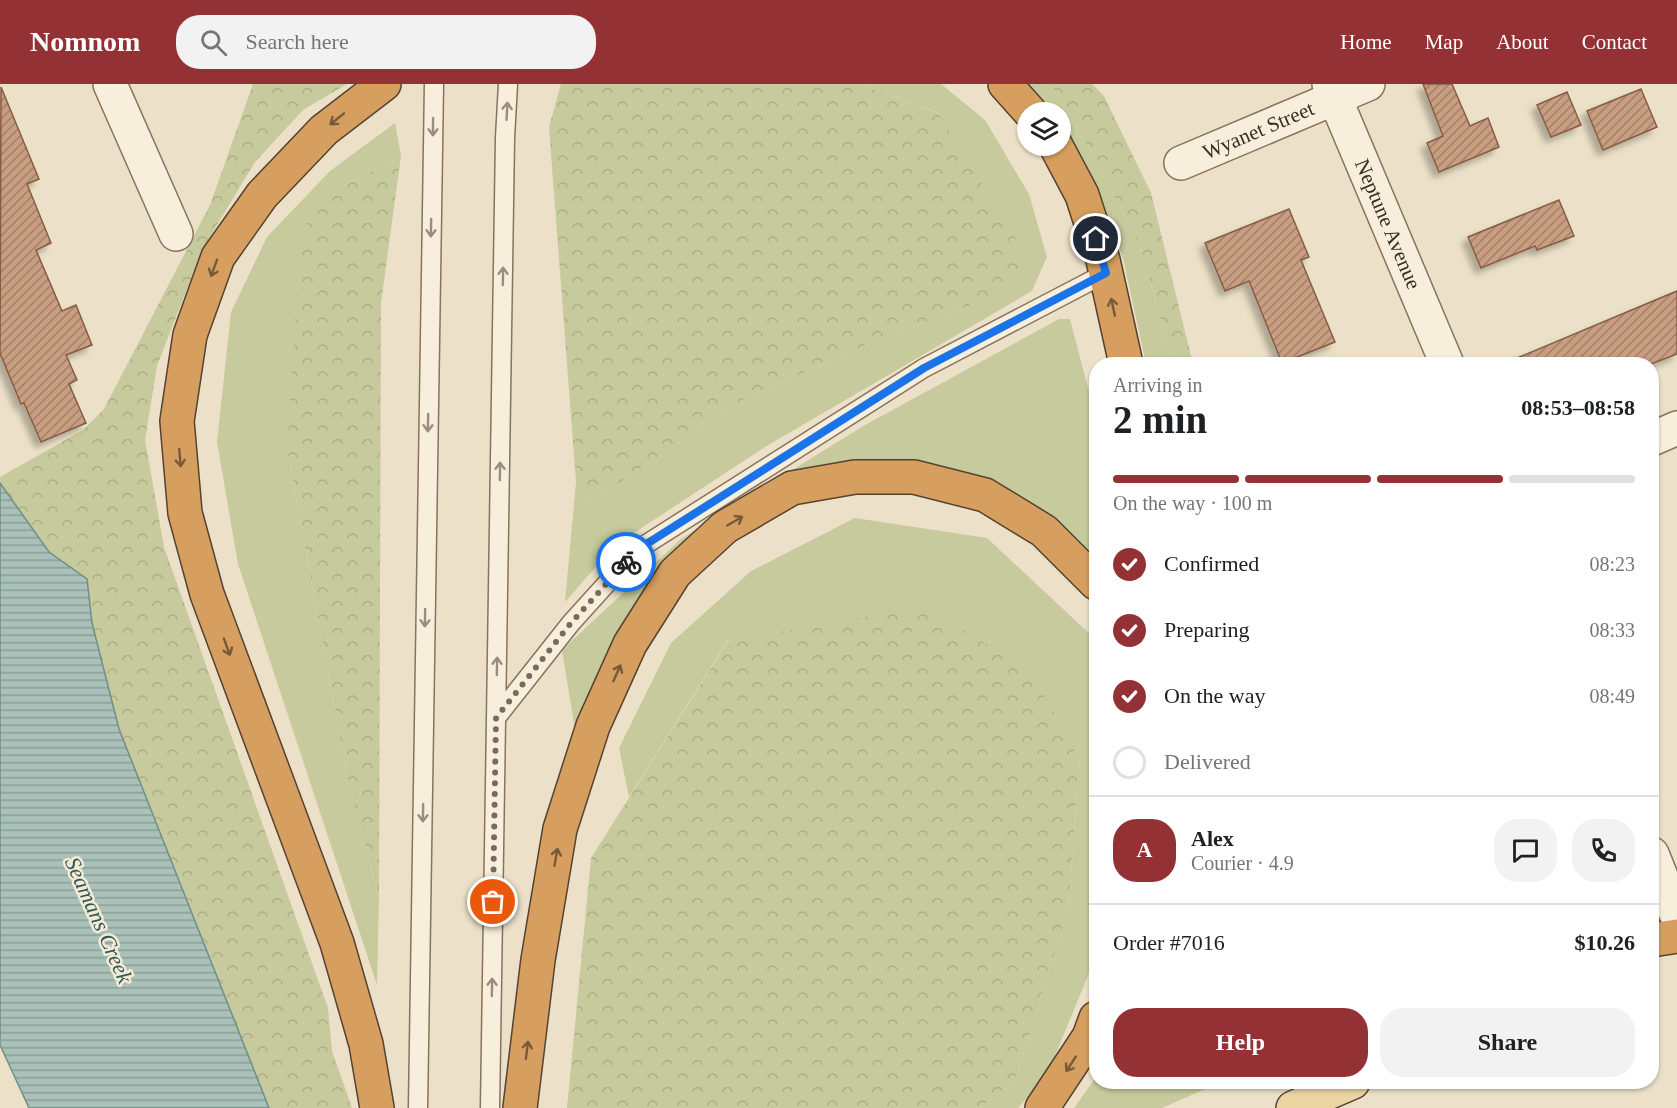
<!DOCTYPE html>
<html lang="en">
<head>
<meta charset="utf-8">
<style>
	:root { --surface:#fff; --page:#f2f2f2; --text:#202124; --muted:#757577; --line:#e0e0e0; --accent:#933134 }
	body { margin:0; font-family:"Times New Roman",serif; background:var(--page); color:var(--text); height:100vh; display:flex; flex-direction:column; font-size:22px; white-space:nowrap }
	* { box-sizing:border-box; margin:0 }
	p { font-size:20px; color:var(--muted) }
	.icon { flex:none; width:33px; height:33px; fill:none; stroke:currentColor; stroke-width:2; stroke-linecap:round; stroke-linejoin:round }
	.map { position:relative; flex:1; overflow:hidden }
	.drawer { position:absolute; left:1089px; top:273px; width:570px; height:732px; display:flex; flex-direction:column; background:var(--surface); border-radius:24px; box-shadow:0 2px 4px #0004 }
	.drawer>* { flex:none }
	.tools { position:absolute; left:1017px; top:18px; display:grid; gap:12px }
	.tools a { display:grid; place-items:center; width:54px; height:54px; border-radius:50%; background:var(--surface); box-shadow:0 2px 4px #0004; font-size:30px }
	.pin { position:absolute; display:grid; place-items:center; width:51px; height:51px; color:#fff; margin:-26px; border:3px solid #fff; border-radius:50%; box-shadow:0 2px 6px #0007 }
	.courier { position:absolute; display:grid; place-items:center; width:60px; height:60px; margin:-30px; border:4px solid #1a73e8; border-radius:50%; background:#fff; color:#222; box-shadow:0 2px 8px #0007 }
	.overview em { font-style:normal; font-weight:700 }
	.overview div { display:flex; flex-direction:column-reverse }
	.overview { display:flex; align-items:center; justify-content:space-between; height:102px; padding:0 24px }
	h1 { font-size:39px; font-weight:700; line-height:45px }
	.bar { display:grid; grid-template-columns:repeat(4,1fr); gap:9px 6px; align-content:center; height:72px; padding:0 24px }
	.bar i { height:8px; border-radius:4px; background:var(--line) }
	.bar .current { background:var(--accent) }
	.bar p { grid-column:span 4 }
	.line { display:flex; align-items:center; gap:15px; padding:0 24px; border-top:2px solid var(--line) }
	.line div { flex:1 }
	.round { display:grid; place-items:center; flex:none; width:63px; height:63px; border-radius:24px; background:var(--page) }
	ol { padding:0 24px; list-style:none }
	li { display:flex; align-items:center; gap:18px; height:66px }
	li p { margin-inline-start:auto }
	li .icon { padding:6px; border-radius:50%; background:var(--accent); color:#fff; stroke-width:4 }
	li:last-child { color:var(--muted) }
	li i { width:33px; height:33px; border:3px solid var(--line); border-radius:50% }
	.button { display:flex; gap:12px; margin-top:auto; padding:12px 24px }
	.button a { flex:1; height:69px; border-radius:24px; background:var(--accent); color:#fff; font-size:24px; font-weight:700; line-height:69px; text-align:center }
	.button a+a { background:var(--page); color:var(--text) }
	header { display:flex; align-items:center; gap:36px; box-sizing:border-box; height:84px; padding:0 30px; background:var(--accent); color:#fff }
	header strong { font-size:28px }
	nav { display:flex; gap:33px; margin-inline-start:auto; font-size:21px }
	.search { width:420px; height:54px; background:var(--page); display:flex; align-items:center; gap:15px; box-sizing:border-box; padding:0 21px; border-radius:24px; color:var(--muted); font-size:22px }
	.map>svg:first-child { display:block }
	.grass { fill:#c6ca9c }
	.forest { fill:url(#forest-crowns) }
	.water { fill:url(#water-rules); stroke:#708f86; stroke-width:1.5 }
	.building { fill:url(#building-hatch); stroke:#855d45; stroke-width:1.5; filter:url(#shadow) }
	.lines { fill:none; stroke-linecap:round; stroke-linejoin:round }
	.lane-casing { stroke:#87735e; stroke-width:21 }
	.street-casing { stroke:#87735e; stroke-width:36 }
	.primary-casing { stroke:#564232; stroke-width:36 }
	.highway-casing { stroke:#564232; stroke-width:36 }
	.lane { stroke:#f7eedb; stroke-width:18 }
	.street { stroke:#f7eedb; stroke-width:33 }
	.primary { stroke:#ecd4a3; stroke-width:33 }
	.highway { stroke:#d69f5f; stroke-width:33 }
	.oneway { stroke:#988d7e }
	.oneway2 { stroke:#785a3a }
	.done { stroke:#786b5b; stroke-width:6; stroke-dasharray:0 10.8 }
	.route { stroke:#1a73e8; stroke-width:8 }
	.labels { text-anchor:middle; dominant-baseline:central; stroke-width:5; stroke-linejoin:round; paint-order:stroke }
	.street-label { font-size:21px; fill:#392c21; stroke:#f4ebd7 }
	.water-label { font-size:22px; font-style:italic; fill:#315754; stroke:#f4ebd7 }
</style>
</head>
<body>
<header>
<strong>Nomnom</strong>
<div class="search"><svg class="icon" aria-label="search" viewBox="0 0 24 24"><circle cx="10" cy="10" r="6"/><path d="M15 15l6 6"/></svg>Search here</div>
<nav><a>Home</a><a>Map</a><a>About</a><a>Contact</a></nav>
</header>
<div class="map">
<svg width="1677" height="1024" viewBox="0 0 1677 1024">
	<defs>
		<pattern id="forest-crowns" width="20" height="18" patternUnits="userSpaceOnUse" patternTransform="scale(1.5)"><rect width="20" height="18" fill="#c6ca9c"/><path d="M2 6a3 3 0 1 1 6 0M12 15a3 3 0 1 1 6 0" fill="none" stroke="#abae86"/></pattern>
		<pattern id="water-rules" width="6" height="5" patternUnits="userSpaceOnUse" patternTransform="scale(1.5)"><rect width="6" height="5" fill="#a9c1b9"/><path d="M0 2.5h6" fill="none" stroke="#8b9d96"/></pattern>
		<pattern id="building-hatch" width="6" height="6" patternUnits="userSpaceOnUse" patternTransform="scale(1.5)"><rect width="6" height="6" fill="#c89d80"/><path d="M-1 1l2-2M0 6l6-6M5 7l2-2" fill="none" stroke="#a38068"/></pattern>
		<filter id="shadow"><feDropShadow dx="-5.5" dy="5.5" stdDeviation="3" flood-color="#0004"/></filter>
	</defs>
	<rect width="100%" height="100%" fill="#ece1c8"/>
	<path class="grass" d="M861,0H941L985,36L1029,110L1047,173L1032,207L765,363L614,462L565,518L576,398L591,418L742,316L864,262L983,216L939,29Z
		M1022,0H1050L1096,76L1141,165L1173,280H1146L1123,174L1086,86L1061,52L1060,28H1043Z
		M395,39L401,72L332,108L287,365L347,691L379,815L377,901L238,480L217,358L231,228L267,153L330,87Z
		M1059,235H1070L1096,335V482L1041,427L807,389L684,467L575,646L562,566L681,455L865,341Z
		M855,434L987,454L1093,553L1096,565V872L1048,989L1018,1024H980L1015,997L1069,823L1079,675L728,556L629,713L619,664L671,559L751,487Z
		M1096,993V998H1221L1162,1024H1074Z"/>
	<path class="forest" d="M253,0H347L303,26L255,78L203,164L157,282L145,356L164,463L328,924L332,967L352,1024H269L119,645L92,539L87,496L49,468L0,399V393L83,346L104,325L210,121Z
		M561,0H861L938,29L1015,151L1022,184L983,216L864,262L742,316L591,418L576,398L549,43Z
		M1050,0H1092L1104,12L1151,109L1193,280H1173L1141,165L1096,76Z
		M401,72L381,219L379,815L347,691L287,365L301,147L332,108Z
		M926,522L1032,589L1079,675L1069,823L1015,997L980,1024H567L591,774L728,557Z"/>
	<path class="water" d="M0,399L49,468L87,495L92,539L119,645L269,1024H29L0,961Z"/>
	<path class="building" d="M1423,0H1452L1470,42L1488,34L1499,63L1439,88L1427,59L1443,52Z
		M1,3L39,95L27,100L51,159L36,166L62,227L76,221L92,261L66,271L77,296L69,300L86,339L41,358L24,319L21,320L0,269Z
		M1641,5L1657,43L1603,66L1587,27Z
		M1567,8L1581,41L1551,53L1537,21Z
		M1559,116L1574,152L1537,166L1535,162L1481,184L1468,153Z
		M1289,125L1309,173L1301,176L1335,258L1282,279L1249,197L1225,207L1205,159Z
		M1677,207V270L1651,280H1503Z"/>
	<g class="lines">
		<defs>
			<path id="lane" d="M496,634L571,539L637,466L924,284L1106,189
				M418,1024L434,0
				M490,1024L505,54L508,0"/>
			<g id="street">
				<path d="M110,0L176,150"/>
				<path id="s1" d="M1329,0L1447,280"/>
				<path id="s2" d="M1181,79L1368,0"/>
				<path d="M1652,355L1677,344"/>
				<path d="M1652,770L1677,832"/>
			</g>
			<path id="primary" d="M1293,1024L1353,998"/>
			<path id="highway" d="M1005,0L1030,28
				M1056,62L1082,111L1103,176L1126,280
				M1652,856L1677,852
				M377,1024L366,960L337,859L207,510L185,429L177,337L190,251L218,173L262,111L324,46L384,0
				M520,1024L538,876L560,745L593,642L630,560L675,489L725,443L792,404L855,393H914L985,411L1044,447L1096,499
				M1042,1024L1089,953L1096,934"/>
		</defs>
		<use href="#lane" class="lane-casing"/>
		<use href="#street" class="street-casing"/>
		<use href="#primary" class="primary-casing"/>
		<use href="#highway" class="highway-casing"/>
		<use href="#lane" class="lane"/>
		<use href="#street" class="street"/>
		<use href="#primary" class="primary"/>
		<use href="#highway" class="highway"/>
	</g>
	<defs><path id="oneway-shaft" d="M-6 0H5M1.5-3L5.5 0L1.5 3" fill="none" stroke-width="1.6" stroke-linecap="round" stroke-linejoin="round" transform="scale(1.5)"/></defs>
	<g class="oneway">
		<use href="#oneway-shaft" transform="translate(507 27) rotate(-87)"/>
		<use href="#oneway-shaft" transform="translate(433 43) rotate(91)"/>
		<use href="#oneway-shaft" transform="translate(431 144) rotate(91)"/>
		<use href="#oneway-shaft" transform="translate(503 192) rotate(-89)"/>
		<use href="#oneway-shaft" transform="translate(428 339) rotate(91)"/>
		<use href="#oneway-shaft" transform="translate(500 387) rotate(-89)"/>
		<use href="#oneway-shaft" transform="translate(425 534) rotate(91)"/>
		<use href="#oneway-shaft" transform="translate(497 582) rotate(-89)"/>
		<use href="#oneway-shaft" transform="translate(423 729) rotate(91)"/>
		<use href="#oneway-shaft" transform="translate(492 903) rotate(-89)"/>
	</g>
	<g class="oneway2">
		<use href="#oneway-shaft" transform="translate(337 35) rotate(141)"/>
		<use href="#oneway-shaft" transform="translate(214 184) rotate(110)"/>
		<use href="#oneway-shaft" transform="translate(1113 223) rotate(-102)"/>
		<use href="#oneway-shaft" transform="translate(180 374) rotate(85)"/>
		<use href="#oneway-shaft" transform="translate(735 437) rotate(-30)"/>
		<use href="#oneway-shaft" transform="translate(227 563) rotate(70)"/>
		<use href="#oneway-shaft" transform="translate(617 589) rotate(-66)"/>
		<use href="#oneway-shaft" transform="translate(556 773) rotate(-80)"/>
		<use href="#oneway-shaft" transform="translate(527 966) rotate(-83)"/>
		<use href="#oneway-shaft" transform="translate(1071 980) rotate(123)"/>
	</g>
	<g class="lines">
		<path class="done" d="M493,818L496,634L571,539L626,478"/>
		<path class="route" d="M626,478L637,466L924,284L1106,189L1096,155"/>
	</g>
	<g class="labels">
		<g class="street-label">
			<text stroke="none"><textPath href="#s2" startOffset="84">Wyanet Street</textPath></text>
			<text stroke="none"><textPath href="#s1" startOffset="152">Neptune Avenue</textPath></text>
		</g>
		<g class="water-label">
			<text transform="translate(99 836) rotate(66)">Seamans Creek</text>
		</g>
	</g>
</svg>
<div class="tools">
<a><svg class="icon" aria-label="layers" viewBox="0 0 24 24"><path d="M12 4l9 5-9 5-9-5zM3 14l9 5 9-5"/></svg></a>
</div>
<div class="pin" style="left:493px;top:818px;background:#ea580c"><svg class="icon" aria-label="bag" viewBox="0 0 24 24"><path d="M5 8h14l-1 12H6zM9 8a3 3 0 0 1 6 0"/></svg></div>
<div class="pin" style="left:1096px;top:155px;background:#1f2937"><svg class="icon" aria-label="home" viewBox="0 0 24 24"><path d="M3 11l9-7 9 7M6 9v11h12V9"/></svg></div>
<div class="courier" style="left:626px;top:478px"><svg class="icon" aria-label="bike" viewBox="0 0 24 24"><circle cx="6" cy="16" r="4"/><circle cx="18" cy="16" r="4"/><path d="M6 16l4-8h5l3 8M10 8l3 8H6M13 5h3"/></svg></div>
<section class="drawer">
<div class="overview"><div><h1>2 min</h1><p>Arriving in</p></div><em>08:53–08:58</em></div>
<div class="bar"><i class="current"></i><i class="current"></i><i class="current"></i><i></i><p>On the way · 100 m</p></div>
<ol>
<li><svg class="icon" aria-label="check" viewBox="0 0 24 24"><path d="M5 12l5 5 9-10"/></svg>Confirmed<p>08:23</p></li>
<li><svg class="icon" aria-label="check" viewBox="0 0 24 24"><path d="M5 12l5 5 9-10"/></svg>Preparing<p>08:33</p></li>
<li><svg class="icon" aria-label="check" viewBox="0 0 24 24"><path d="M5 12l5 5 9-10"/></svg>On the way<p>08:49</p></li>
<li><i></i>Delivered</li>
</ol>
<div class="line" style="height:108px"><b class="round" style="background:var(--accent);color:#fff">A</b><div><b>Alex</b><p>Courier · 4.9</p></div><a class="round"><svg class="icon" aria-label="chat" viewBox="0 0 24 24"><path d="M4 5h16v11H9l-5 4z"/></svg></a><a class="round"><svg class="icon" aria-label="phone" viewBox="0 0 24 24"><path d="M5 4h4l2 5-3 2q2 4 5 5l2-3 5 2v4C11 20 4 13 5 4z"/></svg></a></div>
<div class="line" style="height:78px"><div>Order #7016</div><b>$10.26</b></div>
<div class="button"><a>Help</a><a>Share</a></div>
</section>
</div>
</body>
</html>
